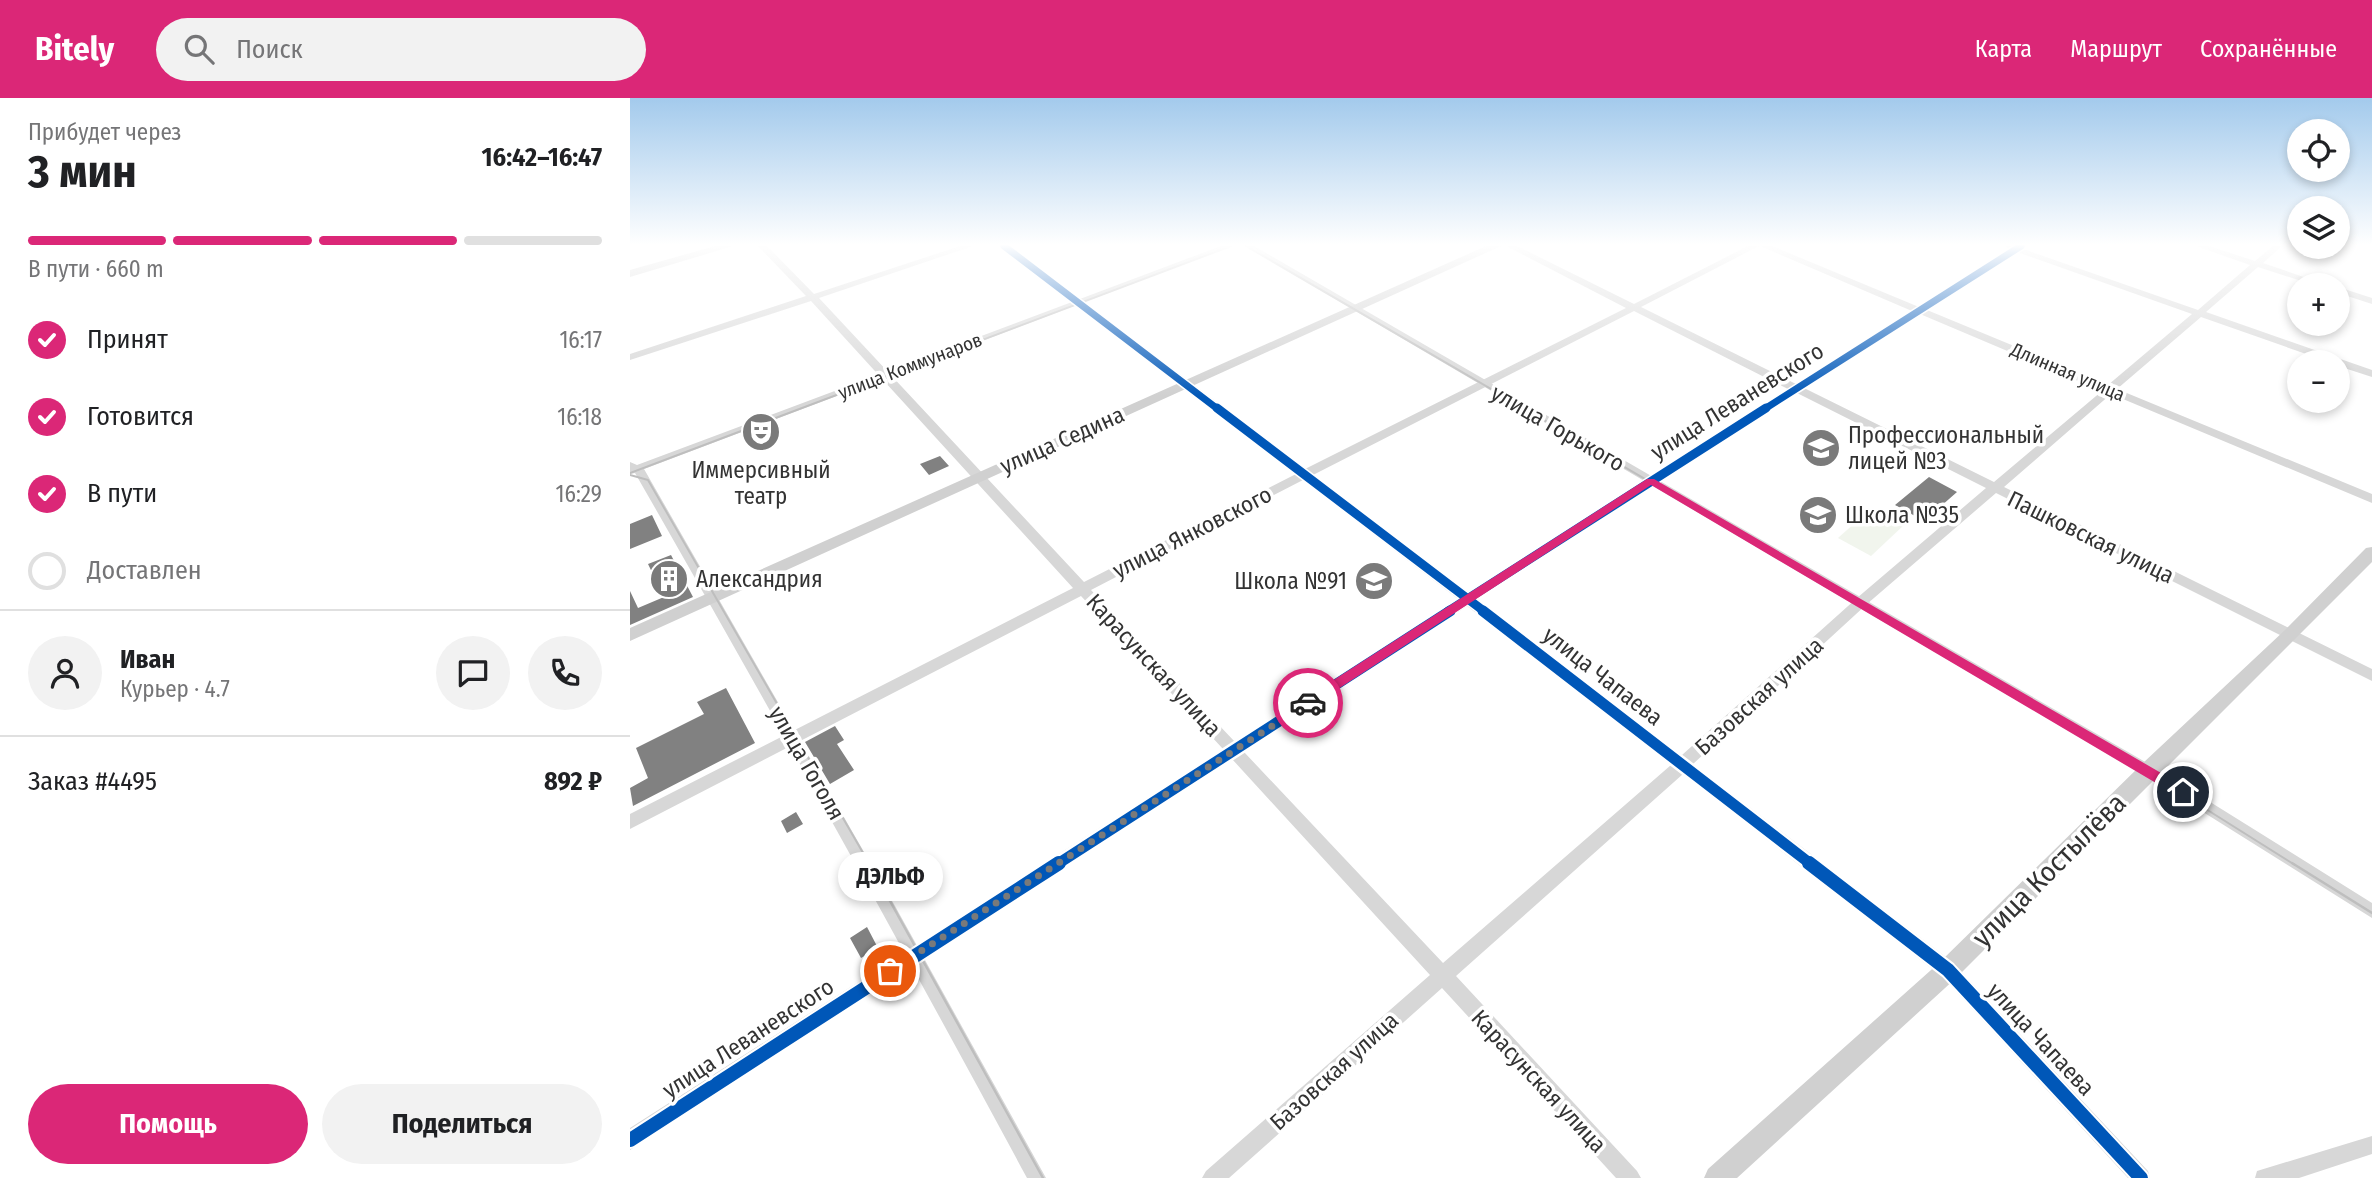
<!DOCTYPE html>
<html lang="ru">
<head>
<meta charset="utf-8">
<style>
	:root { --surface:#fff; --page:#f2f2f2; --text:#202124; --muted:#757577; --line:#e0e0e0; --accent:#db2777 }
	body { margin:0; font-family:"Fira Sans Condensed",sans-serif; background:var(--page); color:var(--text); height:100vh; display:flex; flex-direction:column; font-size:26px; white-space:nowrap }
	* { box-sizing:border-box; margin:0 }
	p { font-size:23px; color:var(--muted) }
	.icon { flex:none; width:38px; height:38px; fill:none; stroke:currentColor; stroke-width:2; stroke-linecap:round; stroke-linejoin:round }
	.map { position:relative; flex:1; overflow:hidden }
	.drawer { display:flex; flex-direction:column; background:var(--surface); width:630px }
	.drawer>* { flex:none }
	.fabs { position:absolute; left:1657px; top:21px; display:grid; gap:14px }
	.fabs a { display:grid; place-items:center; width:63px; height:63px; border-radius:50%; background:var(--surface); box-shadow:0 4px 10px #0003; font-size:35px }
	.pin { position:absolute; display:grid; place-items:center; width:60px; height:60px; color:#fff; margin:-30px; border:4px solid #fff; border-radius:50%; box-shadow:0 2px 7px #0007 }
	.courier { position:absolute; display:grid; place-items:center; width:70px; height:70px; margin:-35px; border:5px solid #db2777; border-radius:50%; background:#fff; color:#222; box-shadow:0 2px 9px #0007 }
	.bubble { position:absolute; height:49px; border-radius:24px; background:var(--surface); box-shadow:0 4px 10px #0003; font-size:23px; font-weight:700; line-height:49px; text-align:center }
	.overview em { font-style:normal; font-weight:700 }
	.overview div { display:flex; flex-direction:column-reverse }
	.overview { display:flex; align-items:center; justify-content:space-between; height:119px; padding:0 28px }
	h1 { font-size:46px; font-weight:700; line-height:52px }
	.bar { display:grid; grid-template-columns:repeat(4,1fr); gap:10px 7px; align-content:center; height:84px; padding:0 28px }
	.bar i { height:9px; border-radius:5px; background:var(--line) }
	.bar .selected { background:var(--accent) }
	.bar p { grid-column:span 4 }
	.line { display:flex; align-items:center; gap:18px; padding:0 28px; border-top:2px solid var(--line) }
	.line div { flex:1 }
	.round { display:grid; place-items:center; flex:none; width:74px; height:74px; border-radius:37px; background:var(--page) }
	ol { padding:0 28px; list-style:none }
	li { display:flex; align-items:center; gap:21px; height:77px }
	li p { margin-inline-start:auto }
	li .icon { padding:7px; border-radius:50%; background:var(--accent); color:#fff; stroke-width:4 }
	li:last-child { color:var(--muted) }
	li i { width:38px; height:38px; border:4px solid var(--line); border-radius:50% }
	.action { display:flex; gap:14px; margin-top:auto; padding:14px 28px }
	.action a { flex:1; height:80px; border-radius:42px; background:var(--accent); color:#fff; font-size:28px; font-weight:700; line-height:80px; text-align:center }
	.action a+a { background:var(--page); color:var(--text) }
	header { display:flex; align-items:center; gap:42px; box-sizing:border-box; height:98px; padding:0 35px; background:var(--accent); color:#fff }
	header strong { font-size:33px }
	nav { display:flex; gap:38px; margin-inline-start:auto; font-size:24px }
	.search { width:490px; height:63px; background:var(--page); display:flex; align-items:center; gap:18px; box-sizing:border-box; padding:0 24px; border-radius:38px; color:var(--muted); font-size:26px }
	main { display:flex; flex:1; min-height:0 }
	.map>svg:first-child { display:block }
	.green { fill:#f1f5ed }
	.building { fill:#818181 }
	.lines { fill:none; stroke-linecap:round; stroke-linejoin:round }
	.minor { fill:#d7d7d7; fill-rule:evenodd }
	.tertiary { fill:#d7d7d7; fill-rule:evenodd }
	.secondary { fill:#d0d0d0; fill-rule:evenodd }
	.tram-far1 { stroke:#bebebe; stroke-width:2 }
	.tram { stroke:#bebebe; stroke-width:2.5 }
	.cycleway-far3-casing { stroke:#fff; stroke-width:10 }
	.cycleway-far2-casing { stroke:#fff; stroke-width:12 }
	.cycleway-far1-casing { stroke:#fff; stroke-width:16 }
	.cycleway-casing { stroke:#fff; stroke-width:18 }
	.cycleway-far3 { stroke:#0057b8; stroke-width:7 }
	.cycleway-far2 { stroke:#0057b8; stroke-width:9 }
	.cycleway-far1 { stroke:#0057b8; stroke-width:11 }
	.cycleway { stroke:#0057b8; stroke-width:14 }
	.route { fill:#db2777 }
	.done { stroke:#7a7a7a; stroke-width:7; stroke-dasharray:0 12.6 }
	.labels { text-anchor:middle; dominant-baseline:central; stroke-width:7; stroke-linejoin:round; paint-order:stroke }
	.far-street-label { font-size:19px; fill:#333; stroke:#fff }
	.street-label { font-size:23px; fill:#333; stroke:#fff }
	.poi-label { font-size:23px; fill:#333; stroke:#fff; text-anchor:start }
	.near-street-label { font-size:28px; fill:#333; stroke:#fff }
</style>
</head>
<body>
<header>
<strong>Bitely</strong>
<div class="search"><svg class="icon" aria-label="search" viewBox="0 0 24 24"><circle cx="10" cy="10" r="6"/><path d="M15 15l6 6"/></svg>Поиск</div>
<nav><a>Карта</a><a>Маршрут</a><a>Сохранённые</a></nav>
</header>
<main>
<section class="drawer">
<div class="overview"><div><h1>3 мин</h1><p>Прибудет через</p></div><em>16:42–16:47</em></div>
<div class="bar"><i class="selected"></i><i class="selected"></i><i class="selected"></i><i></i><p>В пути · 660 m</p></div>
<ol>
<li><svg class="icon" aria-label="check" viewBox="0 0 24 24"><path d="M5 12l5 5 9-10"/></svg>Принят<p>16:17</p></li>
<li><svg class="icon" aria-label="check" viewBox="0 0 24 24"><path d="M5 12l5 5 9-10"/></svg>Готовится<p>16:18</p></li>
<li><svg class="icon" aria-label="check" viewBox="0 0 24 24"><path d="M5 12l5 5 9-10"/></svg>В пути<p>16:29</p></li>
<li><i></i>Доставлен</li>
</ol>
<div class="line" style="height:126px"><a class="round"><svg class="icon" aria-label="person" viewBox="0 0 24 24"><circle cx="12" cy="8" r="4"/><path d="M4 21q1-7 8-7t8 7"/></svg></a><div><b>Иван</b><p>Курьер · 4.7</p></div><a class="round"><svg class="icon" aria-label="chat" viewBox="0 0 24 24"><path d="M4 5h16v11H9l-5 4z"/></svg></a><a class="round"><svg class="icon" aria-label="phone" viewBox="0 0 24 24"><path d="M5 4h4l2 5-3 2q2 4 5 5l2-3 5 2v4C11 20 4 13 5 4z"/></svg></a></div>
<div class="line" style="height:91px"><div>Заказ #4495</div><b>892 ₽</b></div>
<div class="action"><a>Помощь</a><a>Поделиться</a></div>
</section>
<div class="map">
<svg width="1742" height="1080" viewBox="0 0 1742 1080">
	<rect width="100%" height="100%" fill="#fff"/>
	<path class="green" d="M1243,409L1275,426L1241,458L1208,440Z"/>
	<path class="building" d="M310,358L319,368L299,377L290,366Z
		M1299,379L1327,394L1294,423L1265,407Z
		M22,417L32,438L0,451V426Z
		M41,457L63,499L0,527V493L8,510L34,499L18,466Z
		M96,590L125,645L3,708L0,690L18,680L6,650L74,616L67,604Z
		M205,628L214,642L207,646L224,672L200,686L175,644Z
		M166,714L173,726L157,735L151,723Z
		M237,829L248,850L231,860L220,840Z"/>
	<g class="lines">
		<path class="minor" d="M591,148H602L14,371L265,808L416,1080H397C269,843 139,608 5,375L0,376V364L7,367Z
			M615,148H624L1524,669L1742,805V820L1514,677Z
			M1318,864L1324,866L1518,1073L1520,1080H1498L1312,878L1310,872L1312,866Z
			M1742,1038V1056L1669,1080H1625L1627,1073Z"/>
		<path class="tertiary" d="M128,148H137L184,196L330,148H343L189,200L454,484L666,376L370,148H380L675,371L996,210L876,148H887L1004,206L1118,148H1129L1011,209L1166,286L1282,213L1130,148H1142L1289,209L1379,152L1376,148H1395L1393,151L1568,212L1620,167L1566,148H1579L1625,163L1643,148H1652L1633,165L1697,187H1684L1628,169L1576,214L1742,272V279L1708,268V264H1699L1571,219L1487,291L1742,396V405L1481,296L1374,389L1742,571V583L1366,395L1237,506L1063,666L1325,866L1327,872L1325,878L1318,881L1311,878L1053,676L826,878L1007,1073L1011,1080H986L812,890L599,1080H572L576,1073L800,877L602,661L0,1052V1030L593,651L451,498L0,731V716L443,490L181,203L0,262V256L176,198ZM1387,154L1562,216L1478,287L1297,212ZM1004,213L1158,291L838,494L683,377ZM1290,216L1472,293L1364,384L1174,290ZM1167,295L1356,390L1227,500L1052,657L847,501ZM673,382L828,501L605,644L461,492ZM837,508L1041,667L813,865L614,654Z
			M1708,189L1742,200V206L1708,195Z"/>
		<path class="secondary" d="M85,148H103L0,179V172Z
			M856,148H871L0,543V530Z
			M1742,449V464L1326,880L1107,1080H1074L1078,1071L1310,864L1513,665L1655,532L1736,450Z"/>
		<path class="tram-far1" d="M616,148L1517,674L1665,767
			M0,375L601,148
			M0,377L18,382L240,767"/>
		<path class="tram" d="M239,765L413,1080
			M1662,765L1742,815"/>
		<defs>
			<path id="cycleway-far3" d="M374,148L589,312
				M1133,312L1391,148"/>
			<path id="cycleway-far2" d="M587,310L855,514
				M817,514L1136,310"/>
			<path id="cycleway-far1" d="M853,513L1182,767
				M426,767L820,513"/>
			<path id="cycleway" d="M1179,765L1318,872L1511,1080
				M0,1042L429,765"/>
		</defs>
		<use href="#cycleway-far3" class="cycleway-far3-casing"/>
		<use href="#cycleway-far2" class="cycleway-far2-casing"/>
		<use href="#cycleway-far1" class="cycleway-far1-casing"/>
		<use href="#cycleway" class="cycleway-casing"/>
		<use href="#cycleway-far3" class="cycleway-far3"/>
		<use href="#cycleway-far2" class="cycleway-far2"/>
		<use href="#cycleway-far1" class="cycleway-far1"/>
		<use href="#cycleway" class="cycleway"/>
	</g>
	<linearGradient id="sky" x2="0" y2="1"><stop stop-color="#a3caec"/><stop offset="0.49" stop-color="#fff"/><stop offset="1" stop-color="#fff" stop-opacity="0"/></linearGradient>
	<rect width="1742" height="299" fill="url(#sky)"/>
	<path class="route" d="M1017,381H1024L1557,690V698H1548L1021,387L682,608H674V601Z"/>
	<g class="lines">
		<path class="done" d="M260,873L678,605"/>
	</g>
	<defs>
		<symbol id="theatre-disc" viewBox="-11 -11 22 22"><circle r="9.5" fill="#7a7a7a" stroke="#fff"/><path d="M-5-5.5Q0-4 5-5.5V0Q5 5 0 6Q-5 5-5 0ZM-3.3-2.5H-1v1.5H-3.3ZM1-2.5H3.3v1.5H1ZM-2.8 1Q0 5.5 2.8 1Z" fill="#fff"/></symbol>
		<symbol id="university-disc" viewBox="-11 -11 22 22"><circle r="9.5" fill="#7a7a7a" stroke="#fff"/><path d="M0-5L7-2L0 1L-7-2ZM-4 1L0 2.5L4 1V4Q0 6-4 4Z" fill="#fff"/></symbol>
		<symbol id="school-disc" viewBox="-11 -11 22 22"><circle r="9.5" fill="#7a7a7a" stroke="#fff"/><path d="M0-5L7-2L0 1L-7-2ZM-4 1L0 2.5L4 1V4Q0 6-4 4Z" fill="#fff"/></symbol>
		<symbol id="building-disc" viewBox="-11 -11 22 22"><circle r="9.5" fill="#7a7a7a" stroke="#fff"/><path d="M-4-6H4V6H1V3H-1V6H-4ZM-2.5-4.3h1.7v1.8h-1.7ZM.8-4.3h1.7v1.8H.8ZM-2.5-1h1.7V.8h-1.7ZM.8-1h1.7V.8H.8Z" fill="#fff"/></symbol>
	</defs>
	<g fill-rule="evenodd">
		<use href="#theatre-disc" x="109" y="312" width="44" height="44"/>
		<use href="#university-disc" x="1169" y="328" width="44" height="44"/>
		<use href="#school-disc" x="1166" y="395" width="44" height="44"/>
		<use href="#building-disc" x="17" y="459" width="44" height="44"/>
		<use href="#school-disc" x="722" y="461" width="44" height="44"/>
	</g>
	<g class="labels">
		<g class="far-street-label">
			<text transform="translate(280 268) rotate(-21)">улица Коммунаров</text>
			<text transform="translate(1438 274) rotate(23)">Длинная улица</text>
		</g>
		<g class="street-label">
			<text transform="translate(1107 303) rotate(-32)">улица Леваневского</text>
			<text transform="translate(928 330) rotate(30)">улица Горького</text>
			<text transform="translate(432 342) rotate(-24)">улица Седина</text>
			<text transform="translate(562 434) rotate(-27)">улица Янковского</text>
			<text transform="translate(1461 439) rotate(26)">Пашковская улица</text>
			<text transform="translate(524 567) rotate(47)">Карасунская улица</text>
			<text transform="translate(973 578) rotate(38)">улица Чапаева</text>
			<text transform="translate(1129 598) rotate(-42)">Базовская улица</text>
			<text transform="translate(177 665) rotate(60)">улица Гоголя</text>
			<text transform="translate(118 940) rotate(-33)">улица Леваневского</text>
			<text transform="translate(1411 941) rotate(47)">улица Чапаева</text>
			<text transform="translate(704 973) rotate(-42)">Базовская улица</text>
			<text transform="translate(909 983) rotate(47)">Карасунская улица</text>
		</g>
		<g class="poi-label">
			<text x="1218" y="337">Профессиональный<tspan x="1218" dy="26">лицей №3</tspan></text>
			<text x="131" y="372" text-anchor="middle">Иммерсивный<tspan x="131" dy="26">театр</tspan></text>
			<text x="1215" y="417">Школа №35</text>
			<text x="66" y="481">Александрия</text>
			<text x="717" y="483" text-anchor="end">Школа №91</text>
		</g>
		<g class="near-street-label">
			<text transform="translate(1419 772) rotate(-45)">улица Костылёва</text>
		</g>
	</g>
</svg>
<div class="fabs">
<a><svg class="icon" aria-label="locate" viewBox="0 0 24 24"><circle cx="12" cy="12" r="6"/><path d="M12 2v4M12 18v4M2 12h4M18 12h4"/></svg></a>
<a><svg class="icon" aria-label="layers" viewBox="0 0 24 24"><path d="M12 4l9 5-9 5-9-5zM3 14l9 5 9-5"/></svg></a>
<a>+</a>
<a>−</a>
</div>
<div class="pin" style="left:260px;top:873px;background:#ea580c"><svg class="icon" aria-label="bag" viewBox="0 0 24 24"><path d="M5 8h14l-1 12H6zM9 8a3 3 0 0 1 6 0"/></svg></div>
<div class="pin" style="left:1553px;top:694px;background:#1f2937"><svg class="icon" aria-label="home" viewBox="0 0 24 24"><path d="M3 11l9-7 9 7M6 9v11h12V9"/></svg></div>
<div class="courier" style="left:678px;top:605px"><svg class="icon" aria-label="car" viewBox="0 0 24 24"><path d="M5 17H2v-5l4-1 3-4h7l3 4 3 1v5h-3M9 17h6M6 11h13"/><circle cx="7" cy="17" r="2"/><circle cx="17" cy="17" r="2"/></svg></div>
<div class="bubble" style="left:208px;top:754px;width:105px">ДЭЛЬФ</div>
</div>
</main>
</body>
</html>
